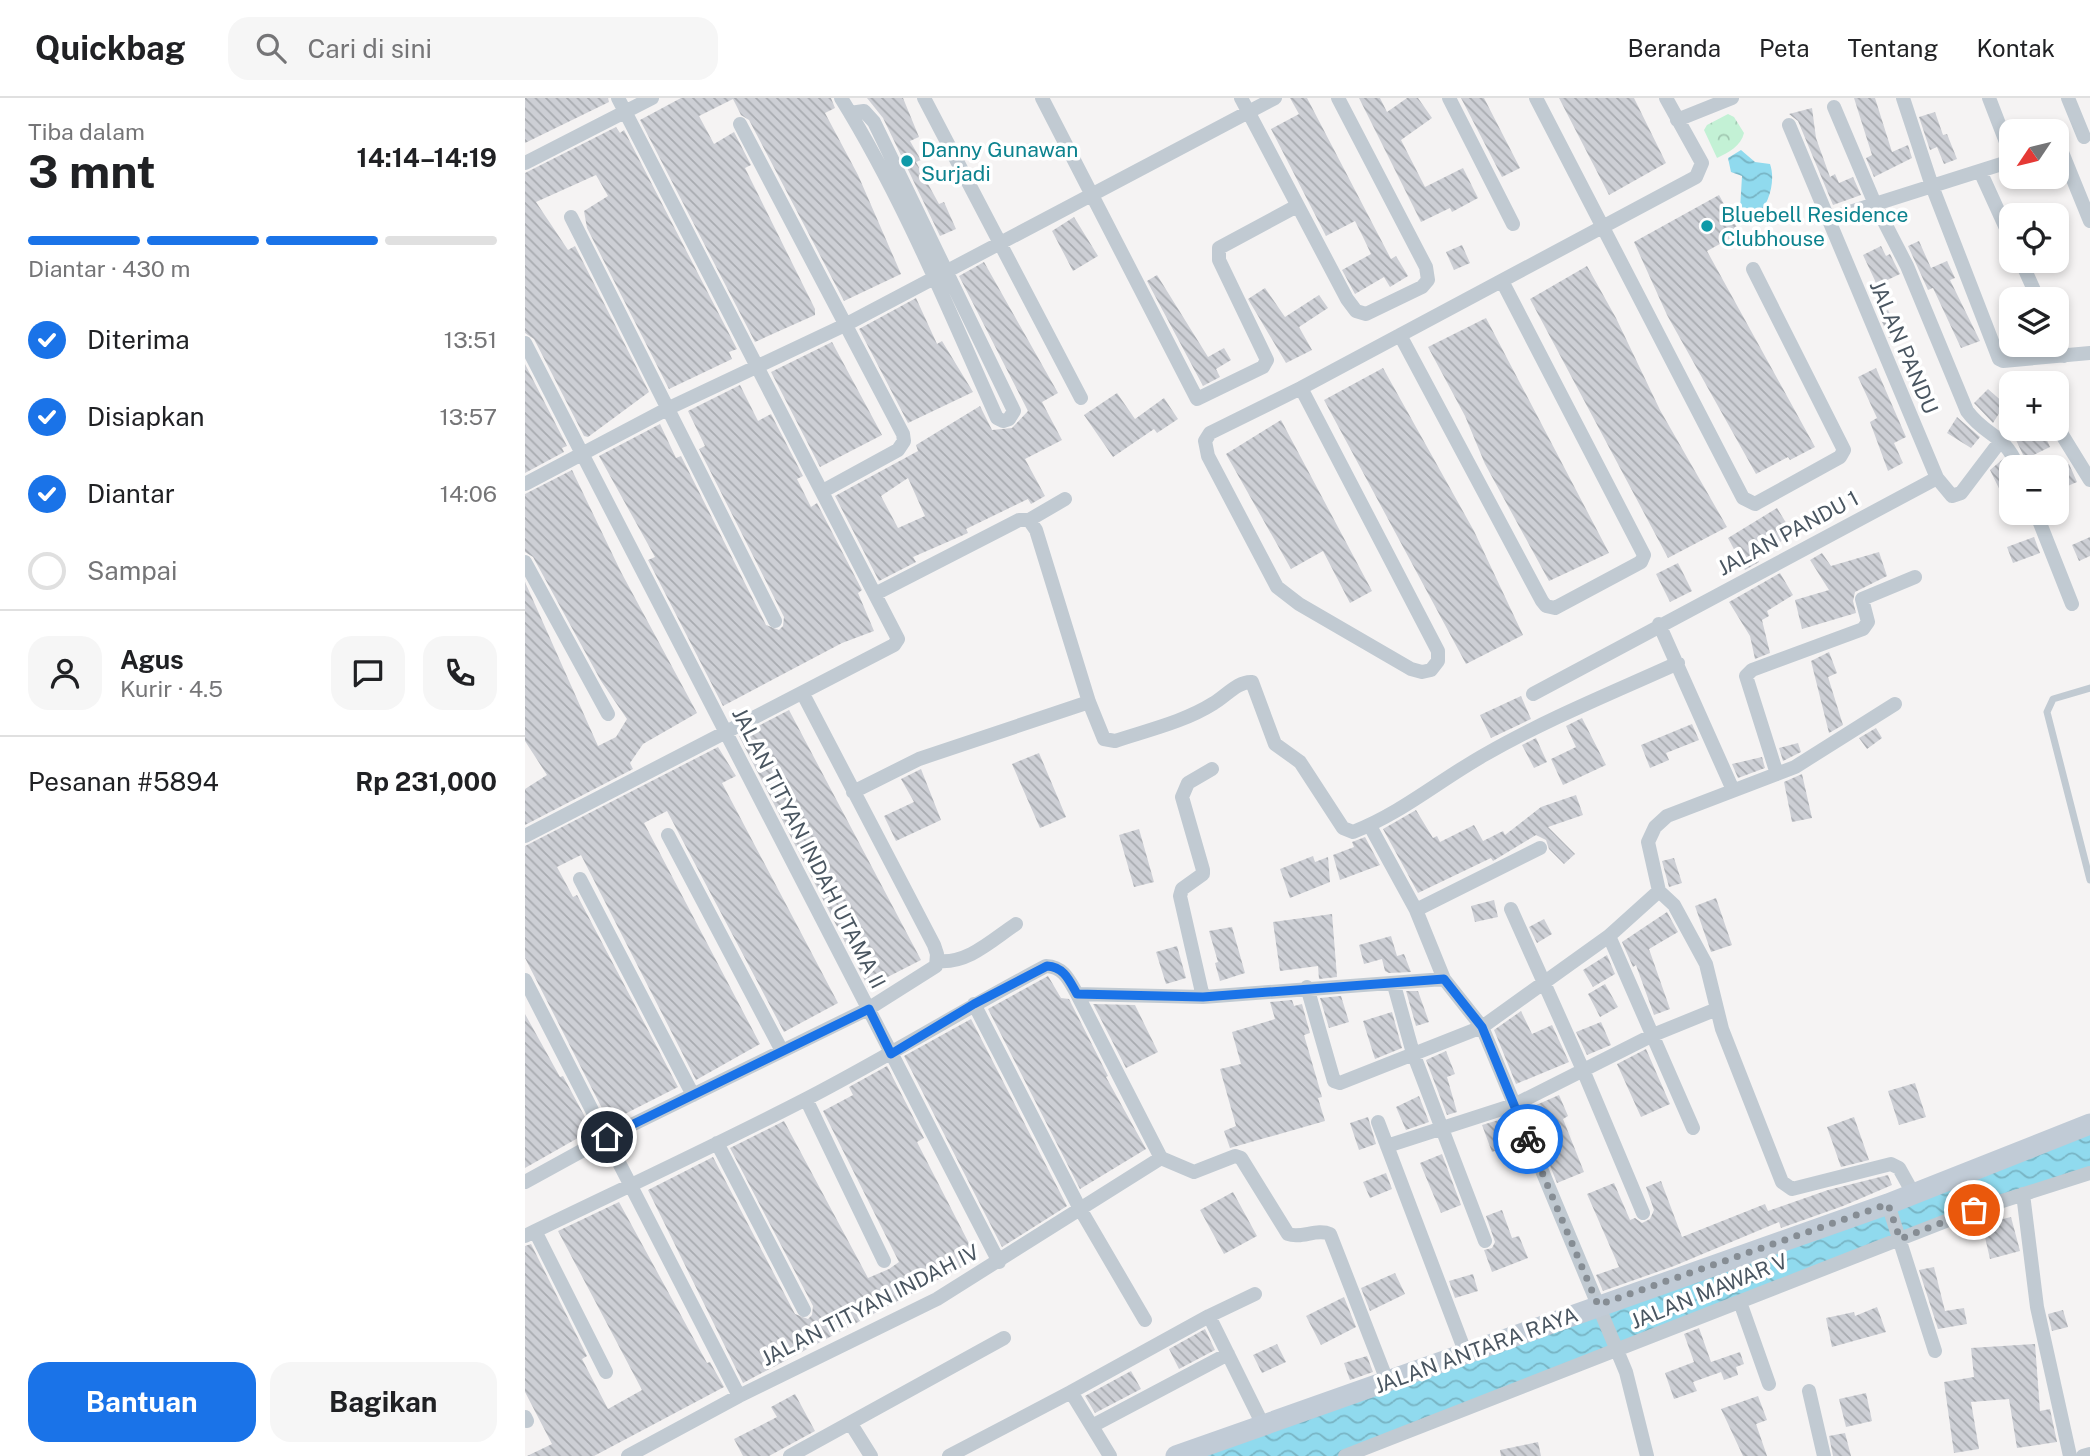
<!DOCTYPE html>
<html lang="id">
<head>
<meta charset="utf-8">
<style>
	:root { --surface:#fff; --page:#f6f6f6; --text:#202124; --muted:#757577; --line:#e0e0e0; --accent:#1a73e8 }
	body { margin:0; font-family:"Public Sans",sans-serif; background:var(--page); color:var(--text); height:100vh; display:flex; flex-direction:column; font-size:26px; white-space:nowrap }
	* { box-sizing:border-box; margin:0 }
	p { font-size:23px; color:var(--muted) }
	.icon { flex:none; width:38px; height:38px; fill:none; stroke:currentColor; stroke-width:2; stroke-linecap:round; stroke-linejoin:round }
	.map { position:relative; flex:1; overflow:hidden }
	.sheet { display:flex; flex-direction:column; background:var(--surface); width:525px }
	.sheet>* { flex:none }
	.needle { width:46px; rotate:235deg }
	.tools { position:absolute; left:1474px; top:21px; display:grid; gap:14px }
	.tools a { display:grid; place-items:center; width:70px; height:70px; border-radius:14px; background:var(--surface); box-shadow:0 4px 10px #0003; font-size:35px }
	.pin { position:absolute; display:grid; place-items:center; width:60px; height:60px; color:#fff; margin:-30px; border:4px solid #fff; border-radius:50%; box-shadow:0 2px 7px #0007 }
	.courier { position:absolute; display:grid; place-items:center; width:70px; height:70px; margin:-35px; border:5px solid #1a73e8; border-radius:50%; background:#fff; color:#222; box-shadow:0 2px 9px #0007 }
	.overview em { font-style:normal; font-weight:700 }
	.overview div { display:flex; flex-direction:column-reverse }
	.overview { display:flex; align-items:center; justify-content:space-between; height:119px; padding:0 28px }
	h1 { font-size:46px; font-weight:700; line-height:52px }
	.bar { display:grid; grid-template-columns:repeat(4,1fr); gap:10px 7px; align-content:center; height:84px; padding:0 28px }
	.bar i { height:9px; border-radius:5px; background:var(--line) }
	.bar .selected { background:var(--accent) }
	.bar p { grid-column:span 4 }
	.line { display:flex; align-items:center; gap:18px; padding:0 28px; border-top:2px solid var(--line) }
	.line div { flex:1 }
	.round { display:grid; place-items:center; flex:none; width:74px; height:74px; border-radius:21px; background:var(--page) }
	ol { padding:0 28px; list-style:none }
	li { display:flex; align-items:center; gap:21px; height:77px }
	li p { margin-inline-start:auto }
	li .icon { padding:7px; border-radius:50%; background:var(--accent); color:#fff; stroke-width:4 }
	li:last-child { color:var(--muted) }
	li i { width:38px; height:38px; border:4px solid var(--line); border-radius:50% }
	.cta { display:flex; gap:14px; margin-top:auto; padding:14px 28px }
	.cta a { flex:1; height:80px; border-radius:21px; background:var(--accent); color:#fff; font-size:28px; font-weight:700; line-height:80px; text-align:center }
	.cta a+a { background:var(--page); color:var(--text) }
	header { display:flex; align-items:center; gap:42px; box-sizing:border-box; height:98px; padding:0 35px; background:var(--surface); border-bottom:2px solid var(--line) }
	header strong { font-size:33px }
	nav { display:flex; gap:38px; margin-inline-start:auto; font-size:24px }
	.search { width:490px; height:63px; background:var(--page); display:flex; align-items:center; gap:18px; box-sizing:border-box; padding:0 24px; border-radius:21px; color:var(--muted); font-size:26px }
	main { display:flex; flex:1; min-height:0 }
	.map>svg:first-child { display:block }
	.forest { fill:url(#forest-crowns) }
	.water { fill:url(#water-waves) }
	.building { fill:url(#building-back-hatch); fill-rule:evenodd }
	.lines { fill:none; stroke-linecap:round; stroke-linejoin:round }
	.lane { stroke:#c1cad2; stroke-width:7 }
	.street { stroke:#c1cad2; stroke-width:14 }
	.secondary { stroke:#c1cbd6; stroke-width:21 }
	.done { stroke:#868d94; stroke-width:7; stroke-dasharray:0 12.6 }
	.route { stroke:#1a73e8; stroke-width:9 }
	.culture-dot { fill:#0f9aa8; stroke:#fff; stroke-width:2.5 }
	.labels { text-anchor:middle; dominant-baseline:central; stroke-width:7; stroke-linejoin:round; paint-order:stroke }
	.culture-label { font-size:21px; fill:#0d838f; stroke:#fff; text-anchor:start }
	.street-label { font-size:21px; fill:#4a5661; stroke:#fff }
</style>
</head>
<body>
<header>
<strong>Quickbag</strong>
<div class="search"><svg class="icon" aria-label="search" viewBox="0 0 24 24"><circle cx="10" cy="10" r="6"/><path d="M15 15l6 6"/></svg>Cari di sini</div>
<nav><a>Beranda</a><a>Peta</a><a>Tentang</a><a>Kontak</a></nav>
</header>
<main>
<section class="sheet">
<div class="overview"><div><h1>3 mnt</h1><p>Tiba dalam</p></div><em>14:14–14:19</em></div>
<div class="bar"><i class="selected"></i><i class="selected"></i><i class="selected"></i><i></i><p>Diantar · 430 m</p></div>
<ol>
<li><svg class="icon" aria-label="check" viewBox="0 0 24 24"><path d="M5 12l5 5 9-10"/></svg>Diterima<p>13:51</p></li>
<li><svg class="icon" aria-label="check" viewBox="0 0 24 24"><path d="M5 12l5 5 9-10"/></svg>Disiapkan<p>13:57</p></li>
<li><svg class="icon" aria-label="check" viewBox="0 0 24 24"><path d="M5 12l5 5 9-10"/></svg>Diantar<p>14:06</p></li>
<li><i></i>Sampai</li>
</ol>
<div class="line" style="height:126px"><a class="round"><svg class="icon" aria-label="person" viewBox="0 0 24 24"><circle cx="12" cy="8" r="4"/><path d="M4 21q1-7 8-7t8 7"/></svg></a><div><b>Agus</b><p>Kurir · 4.5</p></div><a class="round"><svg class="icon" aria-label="chat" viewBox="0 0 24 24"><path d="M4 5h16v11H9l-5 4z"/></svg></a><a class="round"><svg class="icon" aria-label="phone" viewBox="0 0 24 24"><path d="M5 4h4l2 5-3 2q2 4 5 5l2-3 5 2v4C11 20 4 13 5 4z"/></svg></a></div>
<div class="line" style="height:91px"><div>Pesanan #5894</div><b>Rp 231,000</b></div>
<div class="cta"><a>Bantuan</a><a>Bagikan</a></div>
</section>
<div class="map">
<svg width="1565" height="1358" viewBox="0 0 1565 1358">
	<defs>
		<pattern id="forest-crowns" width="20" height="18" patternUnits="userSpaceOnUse" patternTransform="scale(1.75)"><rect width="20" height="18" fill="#c3f1d5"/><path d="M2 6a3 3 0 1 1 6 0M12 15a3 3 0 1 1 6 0" fill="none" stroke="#a0c6b0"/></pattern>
		<pattern id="water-waves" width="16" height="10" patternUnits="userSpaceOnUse" patternTransform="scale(1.75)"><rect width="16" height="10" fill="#90daee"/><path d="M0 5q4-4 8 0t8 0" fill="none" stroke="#78b4c4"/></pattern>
		<pattern id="building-back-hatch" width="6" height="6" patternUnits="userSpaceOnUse" patternTransform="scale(1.75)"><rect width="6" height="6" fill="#cdcfd5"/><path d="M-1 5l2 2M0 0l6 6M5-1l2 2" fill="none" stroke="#a8abb0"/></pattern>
	</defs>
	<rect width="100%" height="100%" fill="#f5f3f3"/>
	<path class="forest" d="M1203,16L1209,19L1219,35C1216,48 1204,54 1192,60L1179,32L1182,27Z"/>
	<path class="water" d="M1216,52L1230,64L1245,66C1251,83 1244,108 1230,119L1215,112L1217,78L1206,74L1203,60Z
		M1565,1026V1075L820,1358H646Z"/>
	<path class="building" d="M0,0H83L84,4L0,45Z
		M156,0H306L310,10L300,15L333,77L376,176L319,203L224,22L216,17L208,1L174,18L189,46L209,34L226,67L220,70L290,211V217L230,244L115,22Z
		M342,0H378L394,39L385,43L396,62L391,64L414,106L419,104L431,131L415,138L358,20Z
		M765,0H782L866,161L871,158L883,178L865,189L859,179L830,196L817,172L846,156L838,139L830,123L801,138L746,31L774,16Z
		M834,0H855L862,14L882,0H893L907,20L876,42L900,89L938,70L953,100L927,114L925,110L896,124Z
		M936,0H959L995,70L977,79Z
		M1034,0H1109L1141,65L1084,97Z
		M1329,0H1350L1367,54L1383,47L1387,60L1349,79L1341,60L1347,57Z
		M1287,10L1291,40L1305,79L1310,76L1314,85L1328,79L1336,97L1308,107L1273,23L1264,16Z
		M1410,14L1418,37L1422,36L1432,61L1419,66L1412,49L1405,52L1394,19Z
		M91,29L95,35L99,32L212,251L204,254L207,261L144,291L62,130L59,113L83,98L71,77L11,104L43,152L50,148L124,294L63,339L59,338L9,241L0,235V75Z
		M1194,97L1215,135L1182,153L1290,349L1265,362L1263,359L1231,376L1142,217L1109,144Z
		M549,119L573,158L548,173L527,133Z
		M1394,143L1406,170L1422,163L1430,180L1425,182L1455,243L1436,250L1408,190L1403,192L1383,148Z
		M937,147L945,165L929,172L921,154Z
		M1356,148L1361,158L1365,156L1375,176L1352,187L1338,157Z
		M459,164L533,295L517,304L537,342L500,361L520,398L506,406L503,401L441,431L443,435L388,459L391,464L354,483L310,398L393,353L391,347L455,308L467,332L487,330L503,313L434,178ZM383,380L400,418L373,430L356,398Z
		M1062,168L1091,220L1135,312L1202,429L1143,460L1005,201Z
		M632,177L683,259L699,250L706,262L691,271L695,279L678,288L622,183Z
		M740,190L760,219L794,197L803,210L774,229L787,252L761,265L723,201Z
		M391,200L412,246L417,243L448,294L383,325L334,231Z
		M1363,212L1374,234L1364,240L1354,217Z
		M961,220L1084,455L1024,483L960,366L940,318L903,249Z
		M307,244L357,337L295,369L246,274Z
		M0,266L42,348L37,350L39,354L0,375Z
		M858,270L949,433L998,537L941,566L799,302Z
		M1351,270L1381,339L1369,345L1378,365L1363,373L1345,324L1352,320L1333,279Z
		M215,287L233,323L246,316L278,378L272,381L286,409L292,405L337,492L333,495L349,533L317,545L198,608L123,462L130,459L74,358L135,326L151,360L156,358L241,527L254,532L258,528L259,519L174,351L180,348L163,313Z
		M1463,291L1480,306L1468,325L1449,305Z
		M592,295L610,321L639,300L653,321L632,335L629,331L588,359L559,317Z
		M1432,319L1455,339L1446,350L1422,335Z
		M756,322L847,493L825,505L798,453L766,471L701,356Z
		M1507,331H1517L1525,349L1500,361L1490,340Z
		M1478,361L1486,375V415L1465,372Z
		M1544,366L1552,384L1531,393V371Z
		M47,372L96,474L172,615L118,646L105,665L108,671L0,727V691L22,677L0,643V484L73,648L91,639L102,621L76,583L8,459L0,454V396Z
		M1252,410L1268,436L1255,444L1250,436L1227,450L1234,464L1220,472L1203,440Z
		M1509,439L1515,455L1488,465L1482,449Z
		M1565,439V458L1554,463L1547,447Z
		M1354,454L1362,478L1330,494L1328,503L1331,515L1277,531L1270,502L1304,492L1285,462L1297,455L1306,468Z
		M1153,465L1167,493L1145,504L1131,476Z
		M1255,475L1268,497L1242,513L1244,518L1237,522L1245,555L1230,561L1225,538L1204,504Z
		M1304,554L1312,575L1303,579L1318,627L1304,635L1286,563Z
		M996,598L1006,621L966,640L955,617Z
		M264,612L396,862L343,889L214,638Z
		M1057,620L1081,667L1038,687L1026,661L1051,649L1041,628Z
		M1167,626L1174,642L1141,655L1144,662L1125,670L1116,647Z
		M1351,630L1357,640L1342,651L1334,640Z
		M1011,640L1022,664L1009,670L997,647Z
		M1273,645L1276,654L1258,663L1254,650Z
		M193,649L211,678L197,685L313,905L259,934L142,713L119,725L235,946L171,982L56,757L32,769L48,799L52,797L153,989L84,1024L0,860V748Z
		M514,655L541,719L515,730L487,666Z
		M1237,659L1240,670L1213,680L1207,666Z
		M396,671L416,722L371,743L359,718L389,704L376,681Z
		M1277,676L1287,720L1267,724L1259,684Z
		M1051,697L1058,717L1023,729L1050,756L1039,766L1024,751L1021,742L1011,737L968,763L966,760L893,795L858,731L891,712L908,740L912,738L915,744L949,727L958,743L978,733L980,737L1016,709Z
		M614,731L629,784L609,789L594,737Z
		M840,739L855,767L815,782L808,757L829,749L827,744Z
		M788,758L790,764L803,759L805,784L765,800L755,771Z
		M1149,760L1157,785L1144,789L1137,763Z
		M1191,800L1207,847L1186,854L1170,808Z
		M969,802L973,819L950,824L946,808Z
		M1142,814L1153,834L1124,851L1145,911L1129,917L1111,867L1108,869L1097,844Z
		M807,816L812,879L794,881L793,868L755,873L748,824Z
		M1019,821L1027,836L1012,845L1004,829Z
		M707,829L720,875L695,883L690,865L693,864L684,833Z
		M866,838L872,858L879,856L886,874L864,875L860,873L857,861L839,866L834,847Z
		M652,848L661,880L641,886L631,854Z
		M1082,857L1090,876L1068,889L1058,872Z
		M523,878L536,900L544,901L583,978L581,979L621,1051L555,1091L463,911Z
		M1080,886L1093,909L1075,919L1063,896Z
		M881,893H893L904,924L891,928Z
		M816,898L824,924L804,930L795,900Z
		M767,902L769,908L777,906L785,935L779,937L797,999L793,1000L800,1023L705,1050L699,1033L711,1028L695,971L716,966L707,934L750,921L745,904Z
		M568,906L610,907L633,954L601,970Z
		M996,913L1007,936L1027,927L1044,964L991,986L969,932Z
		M867,914L877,950L850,961L838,923Z
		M0,916L35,979L38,978L67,1032L0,1070Z
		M446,921L542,1108L477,1149L379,958Z
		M1076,924L1086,947L1062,957L1051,934Z
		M1121,951L1145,1006L1116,1019L1092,966Z
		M921,953L930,976L922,979L932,1014L922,1017L901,962Z
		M362,968L399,1040L392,1044L452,1161L218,1285L123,1092L188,1059L270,1216L283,1221L287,1217L288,1208L205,1050L259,1023L343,1180L364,1171L374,1164L298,1013L328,997L324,989Z
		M1390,985L1401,1019L1374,1027L1363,993Z
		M1034,997L1043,1018L1038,1021L1059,1074L1032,1085L1002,1011Z
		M894,998L904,1024L881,1032L871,1009Z
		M843,1019L851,1046L834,1052L825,1025Z
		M984,1019L995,1044L967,1054L957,1027Z
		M1329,1019L1344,1062L1316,1069L1302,1029Z
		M917,1056L936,1107L916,1115L895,1065Z
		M861,1075L867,1091L845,1100L838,1084Z
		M1363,1077L1367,1087L1318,1108L1256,1130L1254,1124L1149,1168L1078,1193L1071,1177L1094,1169L1062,1096L1089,1085L1105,1122L1110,1120L1117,1125L1125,1121L1129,1112L1121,1089L1136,1083L1157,1139L1240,1106L1243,1113L1303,1092Z
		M708,1094L732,1138L699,1156L675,1112Z
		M94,1104L182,1265L185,1264L199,1289L69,1358H2L27,1346L0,1294V1148L6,1146L62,1258L57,1261L83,1311L117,1292L33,1133Z
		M977,1112L987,1140L994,1138L1003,1160L967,1174L959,1152L967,1150L970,1144L961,1118Z
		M1486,1119L1495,1153L1465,1161L1457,1126Z
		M1409,1169L1420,1213L1439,1210L1442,1226L1413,1231L1394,1172Z
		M870,1175L880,1196L845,1213L836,1190Z
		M948,1176L953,1193L930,1200L924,1183Z
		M819,1199L831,1229L796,1247L781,1218Z
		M1352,1209L1361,1234L1307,1249L1301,1220L1329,1214L1330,1218Z
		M1538,1212L1543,1229L1527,1233L1523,1216Z
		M1174,1230L1186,1264L1215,1254L1219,1266L1211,1269L1213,1277L1199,1282L1196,1274L1168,1284L1172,1293L1149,1301L1140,1275L1169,1264L1159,1236Z
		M680,1231L690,1252L654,1271L644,1251Z
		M752,1246L761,1264L737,1275L728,1257Z
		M1510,1246L1515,1313L1525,1311L1532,1344L1492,1350L1484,1301L1446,1304L1454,1351L1429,1355L1419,1284L1449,1279L1446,1250Z
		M842,1258L848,1274L825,1282L819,1265Z
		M606,1273L616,1291L570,1315L560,1298Z
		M1341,1295L1347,1323L1321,1329L1314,1301Z
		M270,1296L290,1333L244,1358H218L209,1341L252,1319L246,1309Z
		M1233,1298L1242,1322L1231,1326L1242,1358H1218L1196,1311Z
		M1320,1335L1326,1358H1308L1304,1338Z
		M1013,1344L1016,1358H976L975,1352Z"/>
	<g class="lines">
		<path class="lane" d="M1565,590L1528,601L1522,614L1565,782"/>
		<path class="street" d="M316,0C378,100 424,213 472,320L478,323L484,321L489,313L349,24L339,13L325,15
			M399,0L556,300
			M517,0L672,301L738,269L742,262L694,162V150L772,108
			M716,0L822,201L831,213L841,216L897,189L903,182L901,169L813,0
			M924,0L988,126
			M1011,0L1218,400L1230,406L1315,359L1319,352L1228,171
			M1378,0L1407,88L1474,261L1478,263L1565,255
			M1464,0L1486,57
			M1543,0L1559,39
			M1309,9L1350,106L1382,168L1442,313C1461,339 1478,334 1493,369
			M1152,22L1207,0
			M215,26L378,336L379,343L373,352L298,393
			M1264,27L1412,380L1427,398L1436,395L1486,329
			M1534,47L1565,123
			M0,65L127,0
			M1455,73L1486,141
			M46,119L250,523
			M1303,121L1486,63
			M1496,163L1513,201
			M875,237L1017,503L1021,508L1030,510L1116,464L1119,457L977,183
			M1531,241L1539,258
			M0,245L474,1164
			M776,290L913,553V563L906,572L897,574L886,571L774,506L752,489L683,358L680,343L685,335L776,290L1171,79L1177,65L1141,0
			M1531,327L1565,382
			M0,386L144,310L320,227L750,0
			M1511,415L1547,506
			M504,422L540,401
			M0,464L83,616
			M352,495L494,422H504L511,432L564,604L579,641L590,643C623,632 659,624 689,605C701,598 713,583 727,584L750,646L775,664L818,730L828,734C877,715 916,681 961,656C1022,621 1089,594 1153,565
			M1134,526L1208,692
			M1008,596L1412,380
			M1370,606L1270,669L1142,718L1130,729L1123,744L1134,793L1149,807L1181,866L1197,931L1257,1084L1267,1091L1366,1066L1374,1070L1389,1097
			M1252,676L1221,578L1227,572L1338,531L1343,524L1337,501L1390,479
			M328,694L394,661L564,604
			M845,728L891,812L919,881L957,929L1101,1274L1122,1358
			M143,737L257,953
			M0,738L369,547L373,541L93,0
			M55,781L168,997
			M986,811L1058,972L1118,1115
			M891,812L1015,750
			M1084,838L1168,1030
			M413,863C443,866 467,842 491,826
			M0,882L214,1298
			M869,887L888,955L960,1143
			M782,889L809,983L815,985L957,929L1084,838L1134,793
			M552,896L678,899L919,881
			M678,899L655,798L657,791L678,776V772L657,699L663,685L687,671
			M449,906L554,1109L620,1222
			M281,1001L359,1163
			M853,1024L941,1256
			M192,1045L279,1212
			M862,1048L989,1007L1128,937L1192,911
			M0,1084L82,1039L343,911L411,868L412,856L409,847L278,596
			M1498,1096L1512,1209L1545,1358
			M1363,1106L1410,1253
			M10,1133L81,1274
			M0,1138C95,1092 190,1048 283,1000C364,958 441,910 521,868C539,869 544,882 552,896L636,1060L669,1074L710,1058L716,1060L763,1136C776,1141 792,1130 805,1136L863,1285
			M730,1196L684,1218L739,1329
			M1215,1204L1244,1286
			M1284,1293L1299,1358
			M546,1294L684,1218
			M0,1319L2,1323
			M326,1326L346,1358
			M567,1328L703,1256
			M103,1358L214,1298L412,1201L636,1060
			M265,1358L479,1240
			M424,1358L546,1294L585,1358
			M820,1358L1449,1112L1565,1075
			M1558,1358L1565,1356"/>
		<path class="secondary" d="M651,1358L1363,1106L1565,1026"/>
	</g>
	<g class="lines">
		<path class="done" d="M1003,1041L1073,1207L1363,1106L1375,1141L1449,1112"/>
		<path class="route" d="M82,1039L344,911L366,956L449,906L522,868C539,869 544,882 552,896L678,899L919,881L957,929L1003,1041"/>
	</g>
	<g class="culture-dot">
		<circle cx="382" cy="63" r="7"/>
		<circle cx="1182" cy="128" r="7"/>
	</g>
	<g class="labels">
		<g class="culture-label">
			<text x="396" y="51">Danny Gunawan<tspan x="396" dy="24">Surjadi</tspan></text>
			<text x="1196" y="116">Bluebell Residence<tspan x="1196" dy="24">Clubhouse</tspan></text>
		</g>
		<g class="street-label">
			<text transform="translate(1379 249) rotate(67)">JALAN PANDU</text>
			<text transform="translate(1263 435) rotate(-28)">JALAN PANDU 1</text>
			<text transform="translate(284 750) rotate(63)">JALAN TITYAN INDAH UTAMA II</text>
			<text transform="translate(1184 1193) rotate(-22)">JALAN MAWAR V</text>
			<text transform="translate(345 1207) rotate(-27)">JALAN TITYAN INDAH IV</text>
			<text transform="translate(951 1252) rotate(-20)">JALAN ANTARA RAYA</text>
		</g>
	</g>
</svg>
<div class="tools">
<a><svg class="needle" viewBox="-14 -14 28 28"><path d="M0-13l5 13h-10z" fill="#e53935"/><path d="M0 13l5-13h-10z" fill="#757577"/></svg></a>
<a><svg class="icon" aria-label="locate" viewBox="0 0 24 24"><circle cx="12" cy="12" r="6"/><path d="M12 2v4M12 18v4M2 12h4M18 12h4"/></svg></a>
<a><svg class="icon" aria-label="layers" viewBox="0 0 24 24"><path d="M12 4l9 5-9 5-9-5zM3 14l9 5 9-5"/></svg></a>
<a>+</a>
<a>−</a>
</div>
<div class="pin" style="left:1449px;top:1112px;background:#ea580c"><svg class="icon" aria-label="bag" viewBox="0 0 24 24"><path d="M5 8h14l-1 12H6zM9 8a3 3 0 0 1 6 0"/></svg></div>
<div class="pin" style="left:82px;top:1039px;background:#1f2937"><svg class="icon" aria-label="home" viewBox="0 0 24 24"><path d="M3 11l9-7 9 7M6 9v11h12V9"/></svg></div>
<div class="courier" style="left:1003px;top:1041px"><svg class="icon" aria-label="bike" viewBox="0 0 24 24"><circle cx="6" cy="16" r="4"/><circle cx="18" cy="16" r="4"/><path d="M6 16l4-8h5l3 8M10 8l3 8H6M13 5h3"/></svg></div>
</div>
</main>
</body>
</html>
